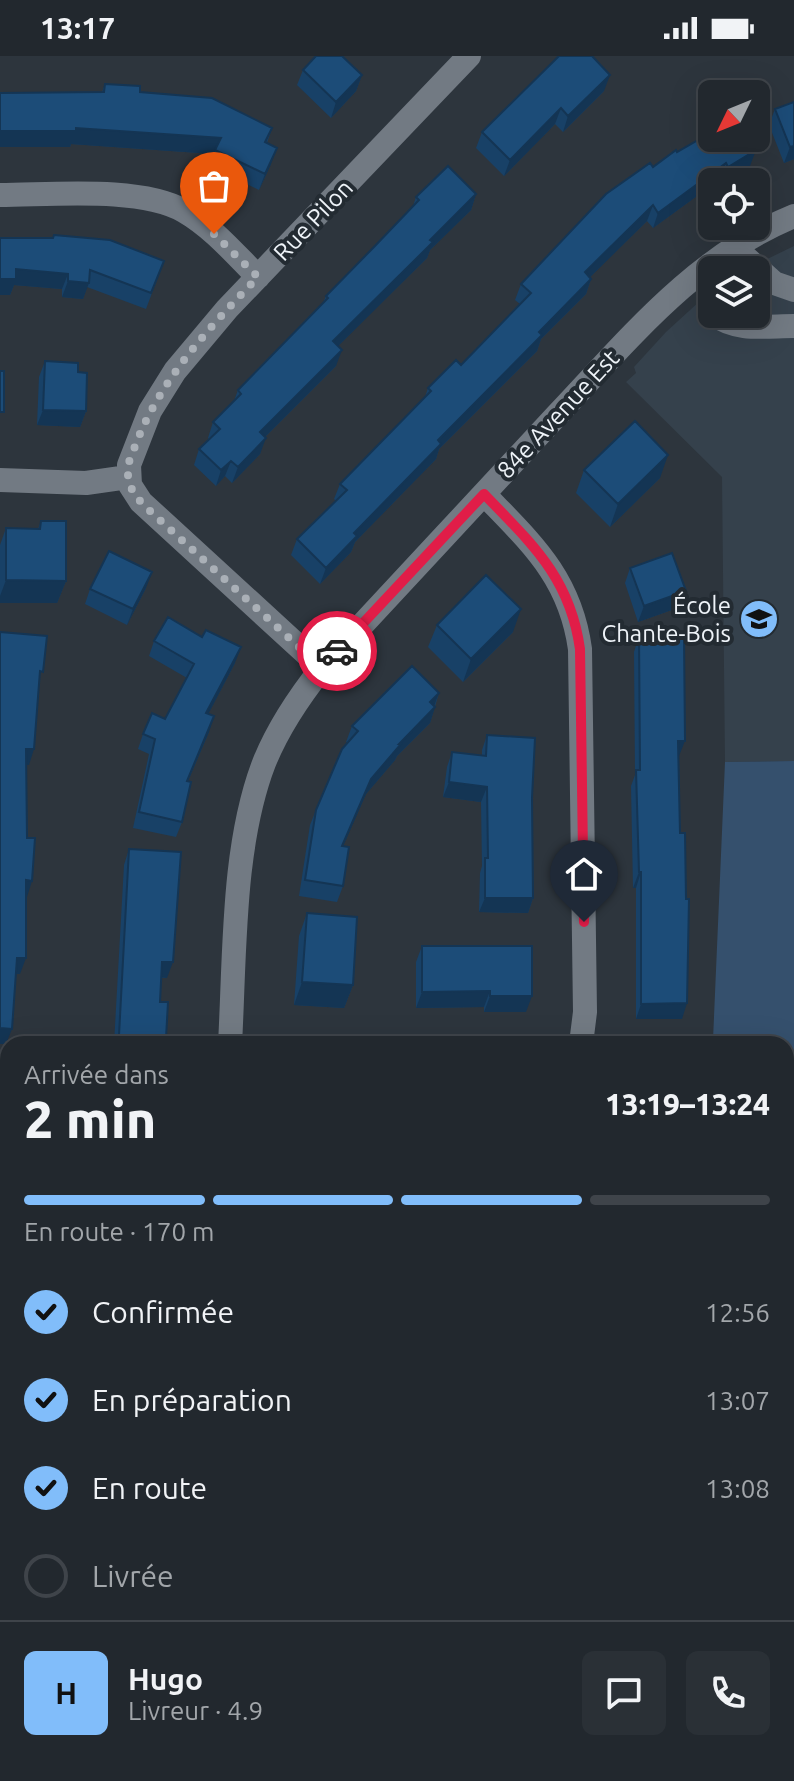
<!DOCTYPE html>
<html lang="fr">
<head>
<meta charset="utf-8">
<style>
	:root { --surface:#22282e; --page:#2a3036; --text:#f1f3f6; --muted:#a2a6aa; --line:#3f444a; --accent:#81bdfa }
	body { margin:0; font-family:Ubuntu,sans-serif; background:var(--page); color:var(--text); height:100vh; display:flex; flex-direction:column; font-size:30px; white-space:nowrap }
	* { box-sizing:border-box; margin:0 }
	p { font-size:26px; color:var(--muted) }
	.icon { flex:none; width:44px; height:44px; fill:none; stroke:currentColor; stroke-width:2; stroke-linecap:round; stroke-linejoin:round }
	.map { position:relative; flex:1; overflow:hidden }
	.drawer { position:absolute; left:0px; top:980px; width:794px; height:746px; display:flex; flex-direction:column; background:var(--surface); border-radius:24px 24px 0 0; box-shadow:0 8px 32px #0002,0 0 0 2px var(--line) }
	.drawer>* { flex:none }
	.needle { width:52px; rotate:227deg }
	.tools { position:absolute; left:698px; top:24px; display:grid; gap:16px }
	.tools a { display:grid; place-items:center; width:72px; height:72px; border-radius:12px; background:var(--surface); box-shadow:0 8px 32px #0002,0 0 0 2px var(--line); font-size:40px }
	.pin { position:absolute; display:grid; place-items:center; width:68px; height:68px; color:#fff; margin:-82px -34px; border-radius:50% 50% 50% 0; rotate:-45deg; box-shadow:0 0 8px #0007 }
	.pin .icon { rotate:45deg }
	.courier { position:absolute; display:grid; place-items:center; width:80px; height:80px; margin:-40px; border:6px solid #e11d48; border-radius:50%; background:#fff; color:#222; box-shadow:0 2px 10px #0007 }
	.head em { font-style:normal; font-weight:800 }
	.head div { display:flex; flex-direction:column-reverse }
	.head { display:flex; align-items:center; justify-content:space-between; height:136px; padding:0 24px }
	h1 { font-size:52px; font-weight:800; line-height:60px }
	.bar { display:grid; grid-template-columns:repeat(4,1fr); gap:12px 8px; align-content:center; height:96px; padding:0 24px }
	.bar i { height:10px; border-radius:6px; background:var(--line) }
	.bar .selected { background:var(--accent) }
	.bar p { grid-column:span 4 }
	.line { display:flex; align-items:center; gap:20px; padding:0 24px; border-top:2px solid var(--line) }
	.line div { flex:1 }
	.round { display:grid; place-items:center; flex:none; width:84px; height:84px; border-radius:12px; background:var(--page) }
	ol { padding:0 24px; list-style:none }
	li { display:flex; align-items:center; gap:24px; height:88px }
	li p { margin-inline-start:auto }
	li .icon { padding:8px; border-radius:50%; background:var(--accent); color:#111; stroke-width:4 }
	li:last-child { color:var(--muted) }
	li i { width:44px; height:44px; border:4px solid var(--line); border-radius:50% }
	.status { display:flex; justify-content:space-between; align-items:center; height:56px; padding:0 40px; background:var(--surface); direction:ltr }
	.status svg { height:22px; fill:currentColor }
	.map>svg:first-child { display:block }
	.built { fill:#35414c }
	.park { fill:#35506d }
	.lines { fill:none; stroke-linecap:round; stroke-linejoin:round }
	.minor { stroke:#727a83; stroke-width:24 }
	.wall { fill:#184167 }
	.shaded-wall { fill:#143554 }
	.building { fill:#1c4c78; stroke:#143554; stroke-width:2 }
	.done { stroke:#aab0b7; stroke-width:8; stroke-dasharray:0 14.4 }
	.route { stroke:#e11d48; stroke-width:10 }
	.labels { text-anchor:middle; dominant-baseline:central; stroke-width:8; stroke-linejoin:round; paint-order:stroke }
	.street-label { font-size:24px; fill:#eef3f8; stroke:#232b32 }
	.poi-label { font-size:24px; fill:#eef3f8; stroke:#232b32; text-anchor:end }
</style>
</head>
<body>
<div class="status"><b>13:17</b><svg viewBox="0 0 49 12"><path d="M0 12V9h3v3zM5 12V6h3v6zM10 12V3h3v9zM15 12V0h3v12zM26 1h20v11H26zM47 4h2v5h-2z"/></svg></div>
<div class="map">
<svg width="794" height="1725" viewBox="0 0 794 1725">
	<rect width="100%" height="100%" fill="#2d353d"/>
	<path class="built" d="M794,190V705L725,706L722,421L626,326L636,317L634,311L666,276L712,234V258H756L757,208Z"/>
	<path class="park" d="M794,705V1410H786V988H624L627,983L713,984L725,706Z"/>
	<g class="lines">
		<path class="minor" d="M0,139C51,139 140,130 184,155C212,171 235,198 258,221
			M734,191L774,227L794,234
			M714,258C736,276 767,270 794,270
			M0,424L86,427L128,421
			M484,438C531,487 570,521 580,593L585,956L581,988
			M322,612L141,446L130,429L129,409L150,355L175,315L227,253L469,0
			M230,988C235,899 232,790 264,707C278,672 299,641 322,612C401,528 479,442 558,358C629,283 696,200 794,160
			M786,1573H794
			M223,1718V1725"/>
	</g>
	<path class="wall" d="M303,14L362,19L356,35L331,62L297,29Z
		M105,28L140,36L272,72L267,87L271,108L259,134L209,110L214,98L71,88L70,91H0L102,36Z
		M604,35L563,76L555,68L504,120L476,92L482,76Z
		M775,53L794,103L784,107L769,69Z
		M677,96L750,110L723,126L720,123L716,126H712V129L653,172L647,165L590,221L591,223L586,238L541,283L537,295L439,393L436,403L355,486L351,496L320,528L291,499L297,483L336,445L334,443L340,428L425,341L428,332L461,309L520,248L515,244L521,228L653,111Z
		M476,138L471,154L430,194L427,202L338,290L336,310L265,381L260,398L232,427L225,420L216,430L194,409L199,393L209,383L208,382L213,366L234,345L238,334L322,249L326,240L374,191L413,150L416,141Z
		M54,179L164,205L146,253L87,231L83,243L62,241V233L14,229L10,239H0V182H53Z
		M45,305L78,316L86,355L80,371L37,369L39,321Z
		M584,414L660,422L610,471L576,437Z
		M41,465L66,525L57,547H0V489L6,472L38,473Z
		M630,512L680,551L638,566L625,527Z
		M146,532L127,569L85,548L90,533Z
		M437,569L513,576L463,626L428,591Z
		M639,580L679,700L682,963H636V832H633L631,730L635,719L634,596Z
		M154,585L235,607L208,658L209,676L188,725L182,766L176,781L133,772L149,698L138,693L143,678L165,663L187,622L149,600Z
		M439,637L430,667L397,700L395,704L366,738L343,790V830L337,846L299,840L310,769L316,754L348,687L346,686L352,670Z
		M487,679L532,742L533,842L528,857L479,856L480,817L482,810L481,746L443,741L447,711L452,696L482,700V694Z
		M129,793L167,922H161L160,946L166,982L164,988H114L124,809Z
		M307,857L353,929L344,952L294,949L299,880Z
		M422,890L526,956H484V951L416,952V906Z
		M122,1718H164V1725H122Z
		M281,1718H324V1725H281Z"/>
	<path class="shaded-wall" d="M362,19L356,35L331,62L336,46Z
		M610,19L604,35L563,76L568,60Z
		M561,52L555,68L504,120L510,104Z
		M76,72L221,82L214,98L71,88L70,91H0V75Z
		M794,90V103L784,107L790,91Z
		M277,92L271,108L259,134L265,118Z
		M756,94L750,110L723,126L728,111Z
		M726,107L720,123L716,126H712V129L653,172L658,157Z
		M476,138L471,154L430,194L427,202L327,301L333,285L430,184Z
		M653,149L647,165L579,232L585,216Z
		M16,213L68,218L62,233L14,229L10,239H0V223Z
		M591,223L586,238L541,283L537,295L439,393L436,403L355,486L351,496L320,528L326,512L354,477L539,276Z
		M68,225L89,227L83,243L62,241Z
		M342,294L336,310L254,392L260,376Z
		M43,354L86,355L80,371L37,369Z
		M266,382L260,398L232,427L238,411Z
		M668,399L660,422L610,471L618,448Z
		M231,405L225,420L216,430L221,414Z
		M152,516L146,532L127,569L133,553Z
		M6,524L66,525L57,547H0V540Z
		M686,535L680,551L638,566L644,550Z
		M521,553L513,576L463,626L471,603Z
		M241,591L235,607L201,672L206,657Z
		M439,637L433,653L430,646Z
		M435,651L430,667L397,700L395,704L366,738L336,806L371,723L399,688Z
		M214,660L209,676L181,740L187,725Z
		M678,685H685L679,700Z
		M26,693H34L29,709L20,708Z
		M449,726L487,731L481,746L443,741Z
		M639,816H641L636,832H633Z
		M26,824L32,825L27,841Z
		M485,842H533L528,857L479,856Z
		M17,902H26L20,918H11Z
		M162,906H173L167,922L157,921Z
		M302,926L353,929L344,952L294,949Z
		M490,935L484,951L416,952L422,936Z
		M490,940H532L526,956H484Z
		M687,947L682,963H636L641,948Z
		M0,972L12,973L6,988H0Z
		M119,979L166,982L164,988H116Z
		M8,1053V1061L0,1072V1064Z
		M0,1369H8V1392H0Z
		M786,1500H794V1516H786Z
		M786,1653H794V1676H786Z"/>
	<path class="building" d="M316,0H342L362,19L336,46L303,14Z
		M559,0H592L610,19L568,60L561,52L510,104L482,76Z
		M105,28L140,30V36L212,42L272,72L265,86L277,92L265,118L215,94L221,82L76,72V75H0V37L104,36Z
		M794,46V90L790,91L775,53Z
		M712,76V82H749L756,94L728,111L726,107L658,157L653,149L585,216L591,223L539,276L542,279L438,384L441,388L354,477L357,480L326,512L297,483L347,434L340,428L431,335L428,332L456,304L461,309L531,237L521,228L606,138L650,107L653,111L676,94L677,96Z
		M448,110L476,138L430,184L433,186L333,285L342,294L260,376L266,382L238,411L231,405L221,414L199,393L220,373L213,366L241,338L238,334L328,242L326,240L374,191L419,144L416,141Z
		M54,179L110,184L164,205L151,237L90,214L89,227L68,225V218L16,213V223H0V182H53Z
		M45,305L78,307V316L87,317L86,355L43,354Z
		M0,315H4V356H0Z
		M635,365L668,399L618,448L584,414Z
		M41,465H66V525L6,524V472L40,473Z
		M109,495L152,516L133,553L90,533Z
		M672,497L686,535L644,550L630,512Z
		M486,519L521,553L471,603L437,569Z
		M168,561L202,581L206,574L241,591L206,657L214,660L187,725L191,726L182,766L139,756L155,683L143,678L152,657L165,663L194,608L154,585Z
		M0,576L47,580L43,616L40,615L34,693H26L27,782H35L32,825L26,824V902H17L12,973L0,972Z
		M639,580H684L685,685H678L680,777H685L686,843H689L687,947L641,948V816H639L636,714H640Z
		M412,610L439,637L430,646L435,651L399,688H401L371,723L342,790L349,791L343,830L305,824L316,754L342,693L358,675L352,670Z
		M487,679L535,682L532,742L533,842H485V802H488L487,731L449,726L452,696L486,700Z
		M129,793L181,796L173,906H162L160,946H168L166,982L119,979Z
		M307,857L357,861L353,929L302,926Z
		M422,890H532V940H490V935L422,936Z
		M0,1014L8,1020V1053L0,1064Z
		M0,1308H8V1369H0Z
		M0,1434H8V1718H29V1725H0Z
		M786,1446L794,1447V1500H786Z
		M786,1596H794V1653H786Z
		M128,1718H164V1725H128Z
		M287,1718H324V1725H287Z
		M589,1719L591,1725H562Z
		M755,1724H794V1725H755Z"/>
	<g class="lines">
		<path class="done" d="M214,178L258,221C209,272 161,322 135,390C132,399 126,409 128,419C129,434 139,445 150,455L322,612L337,595"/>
		<path class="route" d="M337,595L484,438C531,487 570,521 580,593L584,866"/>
	</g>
	<defs>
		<symbol id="school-disc" viewBox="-11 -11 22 22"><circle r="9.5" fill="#81bdfa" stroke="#232b32"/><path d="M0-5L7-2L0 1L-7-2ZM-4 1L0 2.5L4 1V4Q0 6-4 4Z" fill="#111"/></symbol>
	</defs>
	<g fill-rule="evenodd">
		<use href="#school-disc" x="737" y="541" width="44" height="44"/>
	</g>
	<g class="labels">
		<g class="street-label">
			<text transform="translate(313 164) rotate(-46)">Rue Pilon</text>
			<text transform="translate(558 358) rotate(-47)">84e Avenue Est</text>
		</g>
		<g class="poi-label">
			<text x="731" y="549">École<tspan x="731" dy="28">Chante-Bois</tspan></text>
		</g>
	</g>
</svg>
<div class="tools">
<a><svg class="needle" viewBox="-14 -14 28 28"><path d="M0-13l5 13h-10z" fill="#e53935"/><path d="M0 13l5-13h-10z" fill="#a2a6aa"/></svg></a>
<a><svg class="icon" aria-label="locate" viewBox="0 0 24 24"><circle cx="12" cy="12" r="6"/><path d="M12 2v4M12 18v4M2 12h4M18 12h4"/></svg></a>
<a><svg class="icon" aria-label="layers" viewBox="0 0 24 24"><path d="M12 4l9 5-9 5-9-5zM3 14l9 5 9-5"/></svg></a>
</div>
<div class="pin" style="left:214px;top:178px;background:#ea580c"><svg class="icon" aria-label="bag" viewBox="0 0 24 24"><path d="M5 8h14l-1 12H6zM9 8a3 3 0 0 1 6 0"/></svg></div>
<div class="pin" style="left:584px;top:866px;background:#1f2937"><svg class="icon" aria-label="home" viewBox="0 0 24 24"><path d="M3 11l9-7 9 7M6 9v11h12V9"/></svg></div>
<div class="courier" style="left:337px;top:595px"><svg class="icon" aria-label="car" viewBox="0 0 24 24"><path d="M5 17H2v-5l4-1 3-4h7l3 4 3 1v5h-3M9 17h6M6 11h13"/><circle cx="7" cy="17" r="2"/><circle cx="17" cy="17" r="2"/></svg></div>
<section class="drawer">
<div class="head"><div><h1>2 min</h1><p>Arrivée dans</p></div><em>13:19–13:24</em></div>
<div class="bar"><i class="selected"></i><i class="selected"></i><i class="selected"></i><i></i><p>En route · 170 m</p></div>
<ol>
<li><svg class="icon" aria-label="check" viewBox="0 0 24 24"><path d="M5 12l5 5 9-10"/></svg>Confirmée<p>12:56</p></li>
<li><svg class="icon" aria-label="check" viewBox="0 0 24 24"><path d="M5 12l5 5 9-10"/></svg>En préparation<p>13:07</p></li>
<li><svg class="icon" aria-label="check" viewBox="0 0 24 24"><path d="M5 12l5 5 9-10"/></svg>En route<p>13:08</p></li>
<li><i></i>Livrée</li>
</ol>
<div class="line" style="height:144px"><b class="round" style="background:var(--accent);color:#111">H</b><div><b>Hugo</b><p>Livreur · 4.9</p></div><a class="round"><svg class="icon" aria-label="chat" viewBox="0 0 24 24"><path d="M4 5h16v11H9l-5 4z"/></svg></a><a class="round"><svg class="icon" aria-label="phone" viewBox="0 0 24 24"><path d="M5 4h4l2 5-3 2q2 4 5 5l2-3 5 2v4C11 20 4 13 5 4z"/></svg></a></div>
</section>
</div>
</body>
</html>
